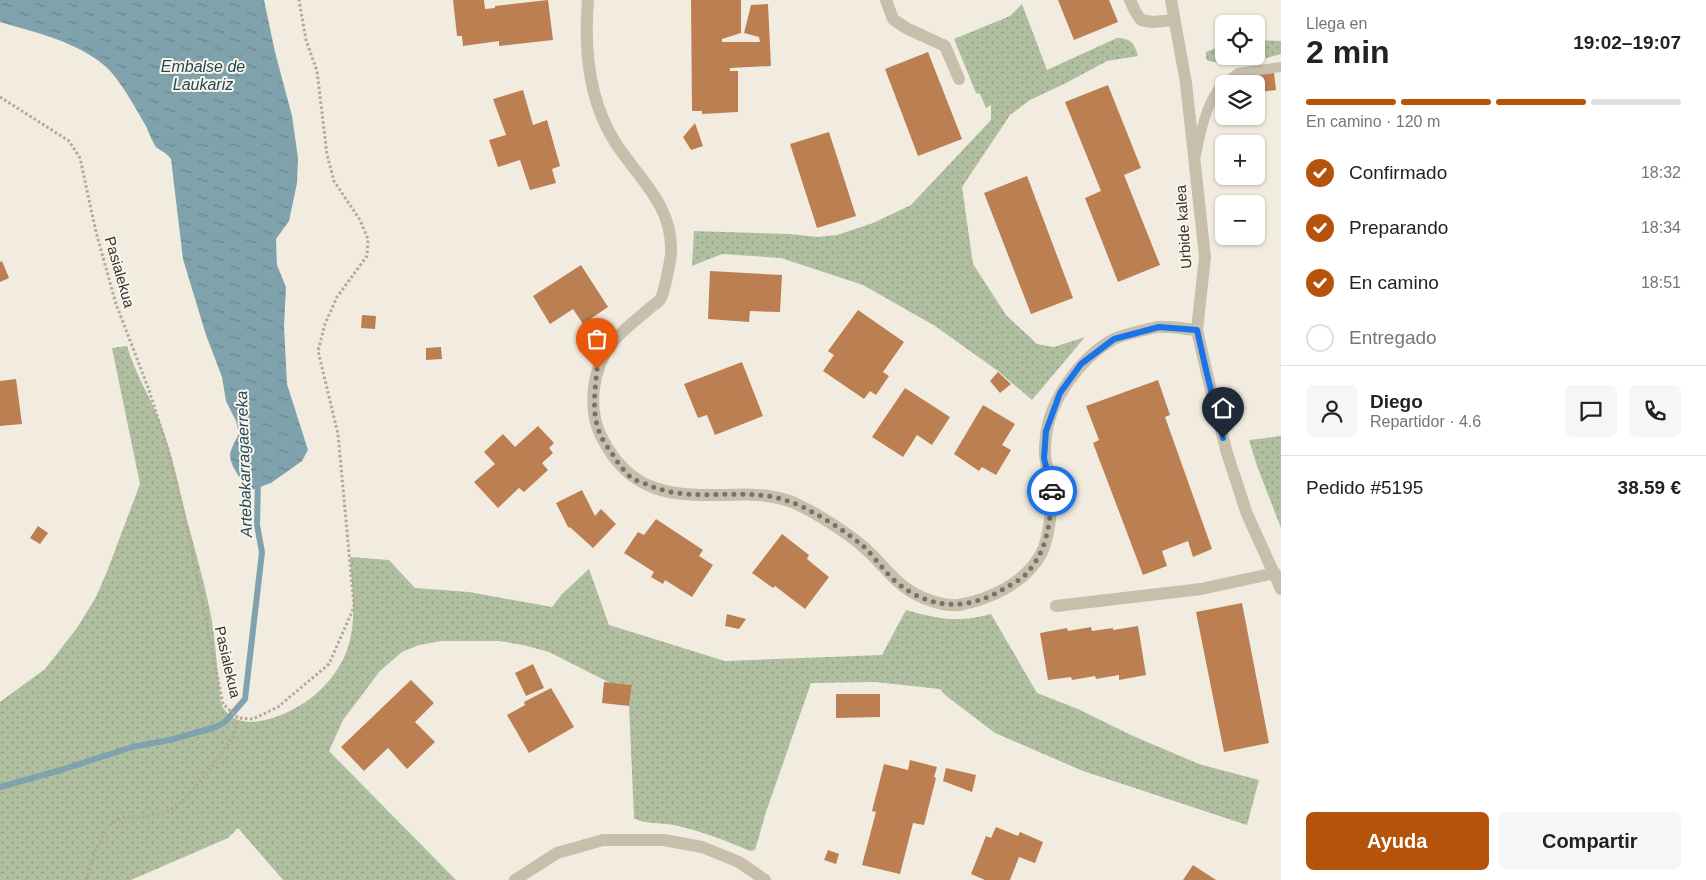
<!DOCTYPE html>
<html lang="es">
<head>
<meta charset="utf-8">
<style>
	:root { --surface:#fff; --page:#f6f6f6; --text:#222; --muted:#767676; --line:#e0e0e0; --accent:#b45309 }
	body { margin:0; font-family:Arial,sans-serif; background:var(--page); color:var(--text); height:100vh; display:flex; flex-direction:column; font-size:19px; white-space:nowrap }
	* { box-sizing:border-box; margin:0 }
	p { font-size:16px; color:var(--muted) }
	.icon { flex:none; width:28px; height:28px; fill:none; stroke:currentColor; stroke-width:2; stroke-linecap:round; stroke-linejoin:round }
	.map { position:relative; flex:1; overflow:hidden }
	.details { display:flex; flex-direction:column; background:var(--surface); width:425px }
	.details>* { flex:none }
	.controls { position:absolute; left:1215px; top:15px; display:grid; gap:10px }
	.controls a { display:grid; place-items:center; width:50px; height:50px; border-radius:8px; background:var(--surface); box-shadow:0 1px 4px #0004; font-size:25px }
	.pin { position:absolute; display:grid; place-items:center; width:42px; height:42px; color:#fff; margin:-51px -21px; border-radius:50% 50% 50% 0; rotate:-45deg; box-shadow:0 0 5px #0007 }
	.pin .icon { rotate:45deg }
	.courier { position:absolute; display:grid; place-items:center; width:50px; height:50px; margin:-25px; border:4px solid #1a73e8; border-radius:50%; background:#fff; color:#222; box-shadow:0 1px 6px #0007 }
	.headline em { font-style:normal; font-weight:800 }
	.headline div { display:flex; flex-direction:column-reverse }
	.headline { display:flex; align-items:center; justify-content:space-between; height:85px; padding:0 25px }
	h1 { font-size:32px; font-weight:800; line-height:38px }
	.bar { display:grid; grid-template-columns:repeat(4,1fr); gap:8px 5px; align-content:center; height:60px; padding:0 25px }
	.bar i { height:6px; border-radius:4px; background:var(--line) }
	.bar .current { background:var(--accent) }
	.bar p { grid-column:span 4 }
	.line { display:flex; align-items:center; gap:12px; padding:0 25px; border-top:1px solid var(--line) }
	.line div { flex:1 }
	.round { display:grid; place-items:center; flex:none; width:52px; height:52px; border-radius:8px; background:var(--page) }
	ol { padding:0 25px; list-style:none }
	li { display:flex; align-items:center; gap:15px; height:55px }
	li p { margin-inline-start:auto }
	li .icon { padding:5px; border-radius:50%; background:var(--accent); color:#fff; stroke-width:4 }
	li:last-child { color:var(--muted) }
	li i { width:28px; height:28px; border:2px solid var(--line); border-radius:50% }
	.primary-button { display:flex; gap:10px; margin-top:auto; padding:10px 25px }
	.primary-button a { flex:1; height:58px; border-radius:8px; background:var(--accent); color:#fff; font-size:20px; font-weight:800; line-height:58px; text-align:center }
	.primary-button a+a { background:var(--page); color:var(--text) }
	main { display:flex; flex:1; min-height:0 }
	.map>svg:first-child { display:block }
	.grass { fill:url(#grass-dots) }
	.water { fill:url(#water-ripples) }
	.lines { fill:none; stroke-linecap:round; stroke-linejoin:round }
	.stream { stroke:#80a2ac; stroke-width:6 }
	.building { fill:#bc7f52 }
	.path { stroke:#b4a896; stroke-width:3; stroke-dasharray:2.5 2.5; stroke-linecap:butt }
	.lane { stroke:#c8beac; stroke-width:10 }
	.street { stroke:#c8beac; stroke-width:12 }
	.done { stroke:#787269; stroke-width:5; stroke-dasharray:0 9 }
	.route { stroke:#1a73e8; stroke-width:6 }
	.labels { text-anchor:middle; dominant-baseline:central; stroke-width:4; stroke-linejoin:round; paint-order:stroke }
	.street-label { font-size:15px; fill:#37312a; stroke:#f9f5ec }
	.water-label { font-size:16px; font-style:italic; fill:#234956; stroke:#f9f5ec }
</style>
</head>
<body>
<main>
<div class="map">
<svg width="1281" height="880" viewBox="0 0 1281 880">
	<defs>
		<pattern id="grass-dots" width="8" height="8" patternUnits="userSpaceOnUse" patternTransform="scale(1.25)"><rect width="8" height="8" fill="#afbfa0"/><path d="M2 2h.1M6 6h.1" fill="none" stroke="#8f9c83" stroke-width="1.8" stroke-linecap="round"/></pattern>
		<pattern id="water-ripples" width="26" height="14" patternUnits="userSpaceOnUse" patternTransform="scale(1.25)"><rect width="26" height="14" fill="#80a2ac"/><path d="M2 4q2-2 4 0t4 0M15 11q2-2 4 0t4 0" fill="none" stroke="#6a858c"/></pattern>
	</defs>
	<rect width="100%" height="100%" fill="#f1ecdf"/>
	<path class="grass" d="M1022,4L1047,70L1117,38C1131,38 1135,44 1138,56L1107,61L1066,83L1030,100L1010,115L962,187L973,264L1006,315L1037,344L1054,347L1085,337L1032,400L998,371L935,326L863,285L781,258L722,254L692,266L694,231L790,234L817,237L837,235L873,223L911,205L991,120V105L986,108L980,94L976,93L954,39L1010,16Z
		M1256,40L1281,41V54C1251,62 1239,66 1208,61L1206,58V52L1224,45V56H1256Z
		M127,346C135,374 151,398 161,425C173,456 179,488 187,520C195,550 204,581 210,611C215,635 216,659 219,683C220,689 219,698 222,705C223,709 228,714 231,716C254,733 300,709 317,693C362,652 354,611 350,557L389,560L415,588L469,592L552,607L562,594L589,569L609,625L725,661L882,655L906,610C938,619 958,623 991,614L1037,693L1078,709L1133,736L1199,764L1259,780L1247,825L1083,771L995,733L945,695L940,689L875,682L811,683L766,812L755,850L750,851C725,840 701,831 674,825C658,822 648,825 633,818L634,817L629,706L632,685L610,683L549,652L523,645L499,641H441L419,645L402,652L380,671L343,720L329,751L456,880H283L238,828L228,838L131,880H0V702L45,669L77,628L96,597L108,569L140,484L112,348Z
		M1281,436V528L1257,466L1249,440Z"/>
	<path class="water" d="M0,0H264L275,52L292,116L298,158L297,183L289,221L276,239L277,265L286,287L284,326L287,384L308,450L302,461L271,483L249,491C243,482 230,466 230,455C231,448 236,440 239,433L236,421L226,401L222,377L206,335L183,259L171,159C167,153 161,151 156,147C152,141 149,133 146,126C136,109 120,79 105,66C78,42 34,32 0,22Z"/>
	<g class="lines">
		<path class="stream" d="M0,787L61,770L132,747L170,740L216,727L225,722L245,699L262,552L257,525L258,479"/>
	</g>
	<path class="building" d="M453,0H484L485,9L495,8V6L548,0L553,40L499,46V41L463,46L462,36H457Z
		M691,0H741V33L722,39V42H760L759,37L744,33L751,5L768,4L771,66L730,68V71H738V112L702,114V111H692Z
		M1058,0H1109L1118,22L1074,40Z
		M928,52L962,139L918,156L885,69Z
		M1274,73L1276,90L1259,92L1258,74Z
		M1108,85L1141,168L1124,175L1160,265L1118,282L1085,198L1101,191L1065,102Z
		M523,90L533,125L547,120L560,166L552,169L556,183L530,190L520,160L498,167L489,140L506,135L493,99Z
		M695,123L703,146L691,150L683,137Z
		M829,132L856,216L817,228L790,144Z
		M1027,176L1073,298L1031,314L984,193Z
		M2,261L9,278L0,282V262Z
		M581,265L608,307L583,324L573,309L550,324L533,296Z
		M710,271L782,275L780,312L750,311L749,322L708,319Z
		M858,310L904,342L883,372L889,376L876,395L870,391L864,399L823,371L834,355L828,351Z
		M362,315L376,316L375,329L361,328Z
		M441,347L442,359L426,360V348Z
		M742,362L763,416L715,435L707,415L698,418L684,384Z
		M998,372L1011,384L1000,393L990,381Z
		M16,379L22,424L0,426V381Z
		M1158,380L1170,415L1165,417L1212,549L1193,557L1188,541L1162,551L1167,566L1143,575L1093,443L1099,440L1086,406Z
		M905,388L950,417L932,445L917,435L903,457L872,437Z
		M983,405L1015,424L1002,445L1011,450L996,475L982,467L979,471L954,454Z
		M538,426L554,443L549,448L553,453L542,463L548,470L524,492L519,488L498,508L474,482L495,464L484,452L503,434L515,447Z
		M582,490L595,516L601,509L616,524L593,548L571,528L568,527L556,503Z
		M656,519L703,550L699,556L713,565L692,597L665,580L663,584L651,577L654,572L624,553L638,532L644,535Z
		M38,526L48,533L40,544L30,538Z
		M782,534L809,555L807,559L829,577L805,609L775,586L773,588L752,573Z
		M1242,603L1269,743L1224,752L1196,612Z
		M727,614L746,619L739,629L725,626Z
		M1138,626L1146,675L1119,680V675L1096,679L1095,676L1072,680L1071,677L1048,680L1040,633L1067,628L1068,631L1091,627L1092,631L1113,628V630Z
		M533,664L544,688L526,696L515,673Z
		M411,680L434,703L415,722L435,742L407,769L388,748L364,771L341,747Z
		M604,682L632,685L629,706L602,703Z
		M551,688L574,727L529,753L507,715L525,705L524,702Z
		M836,694H880V717L836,718Z
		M910,760L937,767L934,777L936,778L924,825L913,823L900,874L862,865L876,812L872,811L884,764L908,770Z
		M946,768L976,775L972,792L943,781Z
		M996,827L1018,836L1020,832L1043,842L1035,863L1019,857L1010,880H985L971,874L986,836L991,838Z
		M828,850L839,854L836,864L824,860Z
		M1193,865L1216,880H1183Z"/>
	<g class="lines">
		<path class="path" d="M0,97L69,141L80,158L96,232L116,304L149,390L168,450L189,537L223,704L238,718L253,719L278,707L329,664L354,607L338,434L318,351L325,324L337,297L367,256L368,239L360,220L334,181L327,155L317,71L306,40L299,0
			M86,880L95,852L108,826L124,817H145L169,811L185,799L210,769L233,737L238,718"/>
		<path class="lane" d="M1224,84L1238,73L1281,67
			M1196,155C1200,135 1207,97 1224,84"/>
		<path class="street" d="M588,0C584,49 588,99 615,142C638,178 673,205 671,252C671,259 664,293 661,298C659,302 655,304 651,307C639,318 622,330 612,343C592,368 587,410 602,438C630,493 670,496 726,495C749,494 770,494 792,502C813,511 843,530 860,544C887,566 896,590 932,601C941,604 950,606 959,605C991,599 1025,583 1041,554C1048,540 1050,523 1051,508C1051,502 1052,495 1052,488C1051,480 1047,471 1046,462C1044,454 1045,444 1046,436C1050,399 1081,358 1112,340C1121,335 1148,329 1157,327C1170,326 1185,329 1197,330
			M886,0L893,19L906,28L945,46L959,79
			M1130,0L1135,11L1141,20L1152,22L1174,20
			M1171,0L1186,83L1205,257L1197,330L1207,374L1227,453L1247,514L1281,589
			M1056,606L1201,589L1275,573
			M515,880L557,853L603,840H664L702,847L739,862L765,880"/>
	</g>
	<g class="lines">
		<path class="done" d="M597,369C595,391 591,415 601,436C604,443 609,449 613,455C618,463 625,473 632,478C636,481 642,482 646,484C694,506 744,484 791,502C812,510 844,530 862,545C874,556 883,570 895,581C930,611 969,611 1007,587C1012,584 1018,581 1023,577C1048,553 1050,523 1052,491"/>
		<path class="route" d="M1052,491L1044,458L1046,431L1060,393L1081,364L1114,339L1159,327L1197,330L1207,374L1223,438"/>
	</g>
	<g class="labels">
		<g class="street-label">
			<text transform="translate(1183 227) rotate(-94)">Urbide kalea</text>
			<text transform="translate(120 272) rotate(74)">Pasialekua</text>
			<text transform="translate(228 662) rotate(77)">Pasialekua</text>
		</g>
		<g class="water-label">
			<text x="203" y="66">Embalse de<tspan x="203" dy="18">Laukariz</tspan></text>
			<text transform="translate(244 464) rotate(-92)">Artebakarragaerreka</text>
		</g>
	</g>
</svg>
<div class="controls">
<a><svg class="icon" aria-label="locate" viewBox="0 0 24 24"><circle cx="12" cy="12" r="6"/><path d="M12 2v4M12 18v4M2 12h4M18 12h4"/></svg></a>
<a><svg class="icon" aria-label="layers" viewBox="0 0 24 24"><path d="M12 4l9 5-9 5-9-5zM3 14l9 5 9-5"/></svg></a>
<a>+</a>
<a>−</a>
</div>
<div class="pin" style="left:597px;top:369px;background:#ea580c"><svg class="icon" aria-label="bag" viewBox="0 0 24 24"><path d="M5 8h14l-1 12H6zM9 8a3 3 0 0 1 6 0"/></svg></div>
<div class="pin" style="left:1223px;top:438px;background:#1f2937"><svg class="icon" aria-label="home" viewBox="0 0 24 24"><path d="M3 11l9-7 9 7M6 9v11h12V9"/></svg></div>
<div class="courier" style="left:1052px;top:491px"><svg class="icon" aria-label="car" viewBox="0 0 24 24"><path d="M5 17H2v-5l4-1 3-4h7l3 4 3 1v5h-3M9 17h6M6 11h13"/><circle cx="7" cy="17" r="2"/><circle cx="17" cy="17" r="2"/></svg></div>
</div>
<section class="details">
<div class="headline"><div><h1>2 min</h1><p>Llega en</p></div><em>19:02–19:07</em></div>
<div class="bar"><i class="current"></i><i class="current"></i><i class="current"></i><i></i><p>En camino · 120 m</p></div>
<ol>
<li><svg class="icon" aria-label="check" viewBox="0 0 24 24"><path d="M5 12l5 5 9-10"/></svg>Confirmado<p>18:32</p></li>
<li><svg class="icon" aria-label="check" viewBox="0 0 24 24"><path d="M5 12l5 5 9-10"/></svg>Preparando<p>18:34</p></li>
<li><svg class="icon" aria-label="check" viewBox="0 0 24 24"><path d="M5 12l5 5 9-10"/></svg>En camino<p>18:51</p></li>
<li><i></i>Entregado</li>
</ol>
<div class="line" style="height:90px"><a class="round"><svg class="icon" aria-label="person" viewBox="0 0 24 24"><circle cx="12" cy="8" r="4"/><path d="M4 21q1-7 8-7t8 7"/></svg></a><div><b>Diego</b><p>Repartidor · 4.6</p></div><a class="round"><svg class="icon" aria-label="chat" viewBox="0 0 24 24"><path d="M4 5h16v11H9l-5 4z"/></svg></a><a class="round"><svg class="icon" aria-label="phone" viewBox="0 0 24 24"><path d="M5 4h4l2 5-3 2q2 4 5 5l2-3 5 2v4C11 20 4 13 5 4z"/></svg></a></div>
<div class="line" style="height:65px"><div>Pedido #5195</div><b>38.59 €</b></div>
<div class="primary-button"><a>Ayuda</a><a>Compartir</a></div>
</section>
</main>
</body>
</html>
